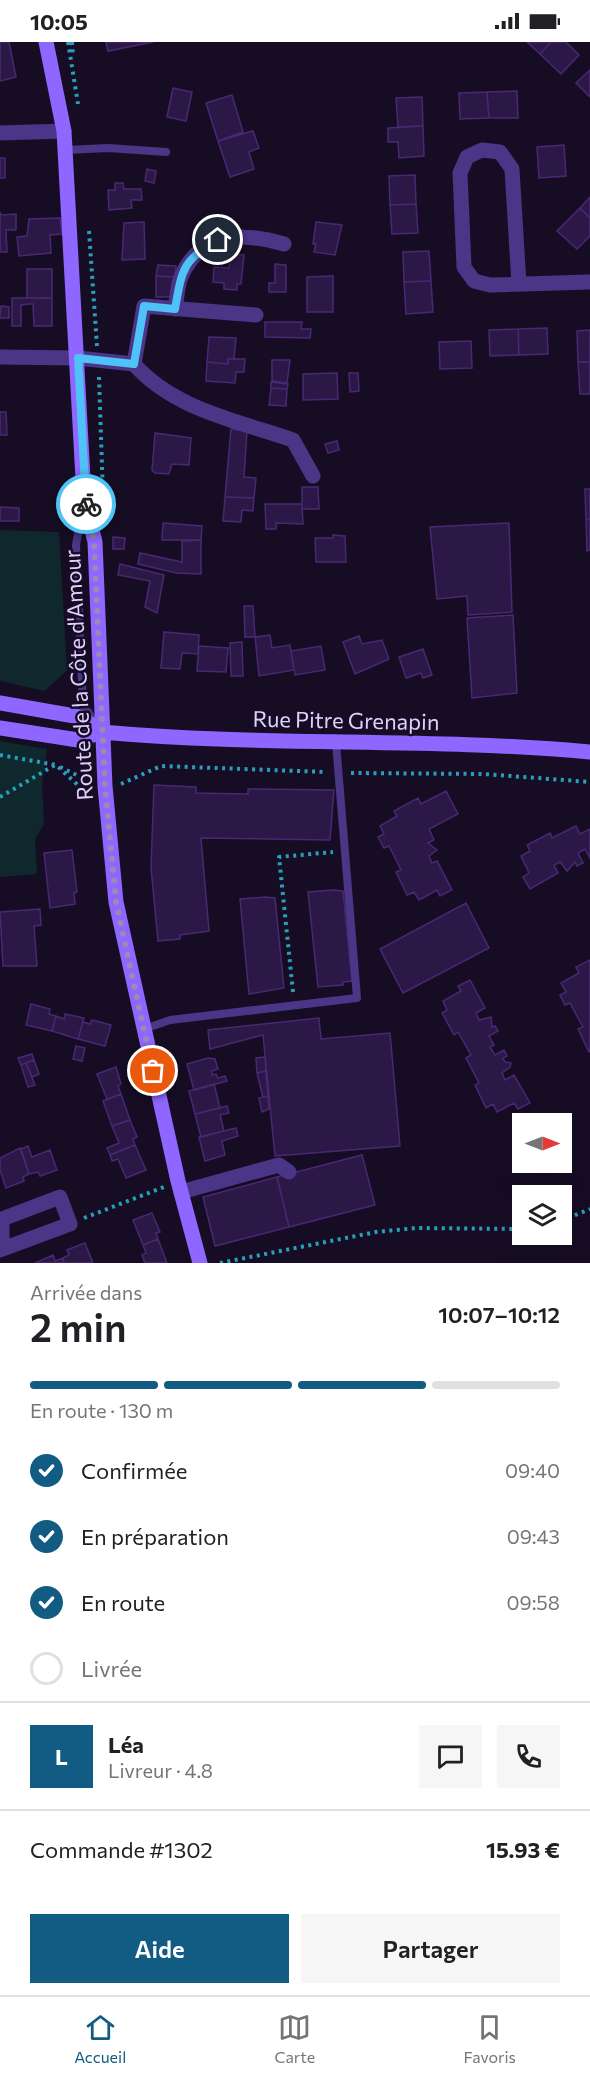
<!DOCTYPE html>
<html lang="fr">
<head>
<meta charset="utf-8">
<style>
	:root { --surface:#fff; --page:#f6f6f6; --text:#202124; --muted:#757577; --line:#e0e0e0; --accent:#125c84 }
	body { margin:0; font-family:Commissioner,sans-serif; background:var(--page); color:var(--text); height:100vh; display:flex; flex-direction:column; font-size:22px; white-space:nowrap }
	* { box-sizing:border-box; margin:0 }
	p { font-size:20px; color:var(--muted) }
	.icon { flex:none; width:33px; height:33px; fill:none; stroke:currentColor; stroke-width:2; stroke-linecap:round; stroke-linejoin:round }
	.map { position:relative; height:1221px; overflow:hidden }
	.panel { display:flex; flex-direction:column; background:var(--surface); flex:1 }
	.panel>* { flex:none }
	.needle { width:39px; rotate:90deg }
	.tools { position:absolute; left:512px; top:1071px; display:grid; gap:12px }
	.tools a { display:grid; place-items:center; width:60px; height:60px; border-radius:0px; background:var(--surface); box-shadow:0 6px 24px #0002; font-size:30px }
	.pin { position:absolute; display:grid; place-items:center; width:51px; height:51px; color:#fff; margin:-26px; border:3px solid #fff; border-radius:50%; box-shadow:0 2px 6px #0007 }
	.courier { position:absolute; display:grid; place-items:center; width:60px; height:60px; margin:-30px; border:4px solid #4fc3f7; border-radius:50%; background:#fff; color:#222; box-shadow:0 2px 8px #0007 }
	.summary em { font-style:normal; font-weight:600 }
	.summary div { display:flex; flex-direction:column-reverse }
	.summary { display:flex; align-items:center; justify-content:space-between; height:102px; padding:0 30px }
	h1 { font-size:39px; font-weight:600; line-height:45px }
	.bar { display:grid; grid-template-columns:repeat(4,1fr); gap:9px 6px; align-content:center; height:72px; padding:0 30px }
	.bar i { height:8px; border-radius:4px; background:var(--line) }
	.bar .active { background:var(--accent) }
	.bar p { grid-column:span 4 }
	.line { display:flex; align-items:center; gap:15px; padding:0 30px; border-top:2px solid var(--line) }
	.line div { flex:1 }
	.round { display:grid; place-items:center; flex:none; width:63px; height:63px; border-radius:0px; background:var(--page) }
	ol { padding:0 30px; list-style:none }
	li { display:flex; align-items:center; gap:18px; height:66px }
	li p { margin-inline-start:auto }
	li .icon { padding:6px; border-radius:50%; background:var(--accent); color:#fff; stroke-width:4 }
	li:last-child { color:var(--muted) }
	li i { width:33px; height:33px; border:3px solid var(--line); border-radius:50% }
	.action { display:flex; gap:12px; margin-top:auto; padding:12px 30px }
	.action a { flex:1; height:69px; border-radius:0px; background:var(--accent); color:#fff; font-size:24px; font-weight:600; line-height:69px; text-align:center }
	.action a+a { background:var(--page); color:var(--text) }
	.status { display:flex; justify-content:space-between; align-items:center; height:42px; padding:0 30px; background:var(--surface); direction:ltr }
	.status svg { height:16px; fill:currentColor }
	.tab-bar { display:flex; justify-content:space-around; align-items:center; height:84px; border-top:2px solid var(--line); background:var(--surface); font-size:16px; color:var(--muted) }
	.tab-bar a { display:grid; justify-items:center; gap:3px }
	.tab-bar .active { color:var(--accent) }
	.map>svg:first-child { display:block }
	.green { fill:#0f282e }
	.building { fill:#2c1846; stroke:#492873; stroke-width:1.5 }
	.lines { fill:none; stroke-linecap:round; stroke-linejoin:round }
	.path { stroke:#27a1bb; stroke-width:4; stroke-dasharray:3 4.5; stroke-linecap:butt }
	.lane { stroke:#4b3586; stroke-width:8 }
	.street { stroke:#4b3586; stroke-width:15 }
	.secondary { stroke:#8f66ff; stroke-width:15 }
	.done { stroke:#998bb2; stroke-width:6; stroke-dasharray:0 10.8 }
	.route { stroke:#4fc3f7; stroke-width:8 }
	.labels { text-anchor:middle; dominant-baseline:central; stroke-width:5; stroke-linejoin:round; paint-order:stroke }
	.street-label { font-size:22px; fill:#e0cfff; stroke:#160d24 }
</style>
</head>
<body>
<div class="status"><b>10:05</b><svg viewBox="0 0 49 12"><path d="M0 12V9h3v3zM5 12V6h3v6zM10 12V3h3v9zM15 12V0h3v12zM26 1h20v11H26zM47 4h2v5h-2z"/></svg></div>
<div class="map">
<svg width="590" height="1221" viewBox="0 0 590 1221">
	<rect width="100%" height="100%" fill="#160d24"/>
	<path class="green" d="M0,488L59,490L67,628L45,649L0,639Z
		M0,699L47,707L42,741L44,782L35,797L37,832L0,835Z"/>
	<path class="building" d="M0,0H9L16,35L0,39Z
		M106,0H153L108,9Z
		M527,0H551L540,12Z
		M551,0H566L579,13L561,32L540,12Z
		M590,28V55L576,41Z
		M173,46L192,50L186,79L167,75Z
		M517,49L518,76H489L487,50Z
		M487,50L489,76L460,77L459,51Z
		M232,53L243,90L218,99L206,61Z
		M422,55L423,84L398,85L396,56Z
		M423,84L424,114L399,116L398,100H388V86Z
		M253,89L259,106L249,110L254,127L230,135L218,99Z
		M564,103L566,134L539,136L537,105Z
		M0,116H5V136H0Z
		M147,127L156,129L154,141L145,139Z
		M415,133L416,162L390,163L389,134Z
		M115,141H123L124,147H141L142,158H131L132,166L109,168L108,148H115Z
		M590,155V176L580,166Z
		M416,162L418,191L392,192L390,163Z
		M580,166L590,176V194L577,207L557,189Z
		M0,170L1,173L16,172V188H6L7,210H0Z
		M60,176L62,192L50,193L51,211L19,214L17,195L27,194L29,177Z
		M144,180L145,217L122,218L124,181Z
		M316,180L342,183L335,213L314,210L316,202H313Z
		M429,209L431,239L404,240L403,210Z
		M231,212L244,213L241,242H237V248L224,247V241L213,240L214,225L229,226Z
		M275,222L286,223V250H269V241H275Z
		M158,223L176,224L175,235L156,234Z
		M27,227H52V256H27Z
		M156,234L175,235V255H156Z
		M333,234V270H307V235Z
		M431,239L433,270L406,272L404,240Z
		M12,256H52V284H34L33,262H29L21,263V284H12Z
		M1,264L9,265V276H0Z
		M265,280H302L301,287H311L310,296L265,295Z
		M547,286L548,312L519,313L518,287Z
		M518,287L519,313L490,314L489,288Z
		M590,288V320H578L577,289Z
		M209,295L236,296L234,317H228V322L207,320Z
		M471,299L472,326L440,327L439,300Z
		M228,317H245L244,330H236L235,341L206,339L207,320L228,322Z
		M272,318H290L287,341L272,339Z
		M578,320H590V352H580Z
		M337,331L338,357L303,358V332Z
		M349,331H358L359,349L350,350Z
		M271,340L288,342L287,347L271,346Z
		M271,346L287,347L286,364L269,363Z
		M0,370H6L7,393H0Z
		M231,387L247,389L244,435L256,436L254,456L225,455Z
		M155,391L191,396L189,423L172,422L169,432L155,431L152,428Z
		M337,399L339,408L328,411L325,402Z
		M302,445H318L319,467H302Z
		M585,447H590V477L586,478Z
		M225,455L254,456L253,469L242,468L241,480L223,479Z
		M265,462H302L303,482L276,481V487H266Z
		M0,465L19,466V479H0Z
		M590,477V508L587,509L586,478Z
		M163,481L202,484L201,498H162Z
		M509,481L512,570L468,573L467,554L437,557L430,485Z
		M333,493L345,494L346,520H316L315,496H333Z
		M113,495L125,496L124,507H113Z
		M201,498V532L176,531L138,522L140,511L182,520V499Z
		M120,522L164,533L157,571L145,565L150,539L118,533Z
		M244,564H253L255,595H245Z
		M513,573L517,651L472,656L467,576Z
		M164,590L199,593L198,612L182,611L180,627L161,626Z
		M270,593L272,606L290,603L294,628L259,634L255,595Z
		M359,594L362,602L382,598L389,617L355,632L343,600Z
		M242,600L243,634H231L230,601Z
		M199,604L228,606L226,630L197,629Z
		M321,604L325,628L295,633L291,609Z
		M423,607L432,633L423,636L421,631L406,636L399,615Z
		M154,743L196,745V751L248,752V747L334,748L330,798L201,796L209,889L180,893V897L158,899L151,826Z
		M446,749L458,772L429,787L434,798L428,801L437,808L429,814L432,821L437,819L452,848L440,854L437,848L419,858L414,850L407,853L396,830L401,828L389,804L384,806L378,795L384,792L380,784L397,774L394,769L418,756L421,762Z
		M576,784L580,792L590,787V816L585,807L578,811L583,821L577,824L575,820L567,829L560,820L554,823L558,831L530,847L523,835L529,831L521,814L530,809L527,803L550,791L552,796Z
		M72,808L77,850L74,851L75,862L50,866L44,811Z
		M334,848L343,849L352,939L343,940V943L318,945L308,850Z
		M265,855L275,856L284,946L249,952L240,857Z
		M466,861L489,906L403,951L380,907Z
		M40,867L41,883L34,884L37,924H3L0,870Z
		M590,918V1009L589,1010L578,987L583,985L578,976L570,961L565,963L560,953L566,950L561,941L579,931L576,925Z
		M470,938L485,966L476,971L479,978L491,975L492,985L495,984L498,989L489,994L494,1003L490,1005L495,1013L504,1008L507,1014L503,1016L505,1020L511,1021L510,1025L502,1031L505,1038L514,1033L530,1061L518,1067L514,1061L497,1070L493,1062L486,1066L475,1043L479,1041L466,1016L471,1013L458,990L454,993L442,971L447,968L443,959L461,949L458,944Z
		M31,962L50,967L49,972L56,974L52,989L26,983Z
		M65,972L84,976L78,997L52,989L56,974L64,977Z
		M319,976L321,997L390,991L400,1104L275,1114L263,993L210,1007L208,988Z
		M92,978L111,983L105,1004L78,997L83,980L90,982Z
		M76,1004L85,1006L82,1019L73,1017Z
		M32,1012L34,1018L21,1023L18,1016Z
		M265,1015L266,1029L257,1031L256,1016Z
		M208,1016L215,1017L218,1027L212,1029V1033L216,1032L218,1036L225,1034L227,1039L194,1048L187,1022Z
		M34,1018L39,1032L32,1035L26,1021Z
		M26,1021L35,1043L28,1045L21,1023Z
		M116,1025L121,1042L118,1044L121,1052L107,1057L97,1032Z
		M266,1029L268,1054L263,1055L257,1031Z
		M214,1042L220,1066L195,1072L189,1049Z
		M121,1052L130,1078L112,1084L103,1059Z
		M268,1054L269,1067L262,1070L259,1056Z
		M227,1064L229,1071L220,1073L224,1089L201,1095L195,1072Z
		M130,1078L137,1095L133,1097L135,1103L110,1113L107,1106L119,1101L112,1084Z
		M236,1086L238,1094L222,1099L225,1113L205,1119L199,1095Z
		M135,1103L146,1128L126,1136L118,1117L112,1119L110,1113Z
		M28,1104L32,1115L50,1108L57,1128L40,1134L38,1130L29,1132L21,1107Z
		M20,1106L29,1132L23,1135L24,1139L6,1146L0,1128V1116Z
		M362,1113L375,1163L289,1185L277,1135Z
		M277,1135L289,1185L215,1204L203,1155Z
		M152,1171L160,1190L156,1191L158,1197L143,1203L133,1178Z
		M158,1197L167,1221H145L142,1213L146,1211L143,1203Z
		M85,1201L93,1221H64L63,1216L69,1213L67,1208Z
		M53,1213L55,1219L63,1216L64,1221H35Z"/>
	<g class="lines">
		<path class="path" d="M68,0L78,62
			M72,0L73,14
			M89,189L97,304
			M99,335L103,454
			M0,713L56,723L81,746L90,745
			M60,725L81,735L89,734
			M351,731L484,732L590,740
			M121,742L161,724L326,730
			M0,755L55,723
			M293,950L279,815L333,810
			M84,1176L164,1145
			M561,1179L590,1167
			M220,1221L376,1190L416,1186L522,1187"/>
		<path class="lane" d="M66,108L108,106L166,110
			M83,464L76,503L83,663L95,680
			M153,984L170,978L357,956L336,701"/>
		<path class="street" d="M0,91L64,89
			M519,242L512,127L500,110L482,108L467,115L460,131L464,225L474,239L490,243L590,240
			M175,267C177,257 177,245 181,235C200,190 243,190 284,202
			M0,315L78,316L134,322C173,367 238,379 293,398L313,434
			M134,322L144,264L256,273
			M181,1150L279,1123L289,1130
			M0,1208L70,1182L60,1155L2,1177V1207"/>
		<path class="secondary" d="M46,0L64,89L84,455L95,500L105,744L116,860L178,1139L200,1221
			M0,661L80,675L102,690
			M0,686L78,698L102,690C264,705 428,695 590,710"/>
	</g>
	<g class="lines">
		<path class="done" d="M86,462L94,500L105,744L116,860L153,1029"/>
		<path class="route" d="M86,462L78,316L134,322L144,264L175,267C182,228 182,218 218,198"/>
	</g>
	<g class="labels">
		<g class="street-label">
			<text transform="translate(78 633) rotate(-93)">Route de la Côte d'Amour</text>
			<text transform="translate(346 678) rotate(1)">Rue Pitre Grenapin</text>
		</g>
	</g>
</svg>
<div class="tools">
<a><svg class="needle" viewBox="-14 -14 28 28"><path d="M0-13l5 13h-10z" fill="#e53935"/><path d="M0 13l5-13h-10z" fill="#757577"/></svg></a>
<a><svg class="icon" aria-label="layers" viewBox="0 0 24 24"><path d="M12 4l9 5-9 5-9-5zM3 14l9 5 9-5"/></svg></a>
</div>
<div class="pin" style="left:153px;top:1029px;background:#ea580c"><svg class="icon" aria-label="bag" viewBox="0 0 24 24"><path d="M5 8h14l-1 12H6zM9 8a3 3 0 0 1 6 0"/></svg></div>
<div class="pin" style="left:218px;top:198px;background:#1f2937"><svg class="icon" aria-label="home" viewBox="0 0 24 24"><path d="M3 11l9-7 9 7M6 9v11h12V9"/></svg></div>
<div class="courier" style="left:86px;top:462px"><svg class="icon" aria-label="bike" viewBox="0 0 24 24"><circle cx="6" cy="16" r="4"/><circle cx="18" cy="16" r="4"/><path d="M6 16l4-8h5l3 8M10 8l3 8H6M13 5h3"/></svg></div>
</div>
<section class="panel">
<div class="summary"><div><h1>2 min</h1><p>Arrivée dans</p></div><em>10:07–10:12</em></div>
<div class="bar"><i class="active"></i><i class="active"></i><i class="active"></i><i></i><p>En route · 130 m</p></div>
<ol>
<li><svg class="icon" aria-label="check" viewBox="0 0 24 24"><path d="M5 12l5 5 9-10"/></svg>Confirmée<p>09:40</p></li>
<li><svg class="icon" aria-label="check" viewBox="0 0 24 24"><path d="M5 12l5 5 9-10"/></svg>En préparation<p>09:43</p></li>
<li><svg class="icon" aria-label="check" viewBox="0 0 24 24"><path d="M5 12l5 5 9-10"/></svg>En route<p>09:58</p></li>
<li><i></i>Livrée</li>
</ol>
<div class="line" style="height:108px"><b class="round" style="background:var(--accent);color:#fff">L</b><div><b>Léa</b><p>Livreur · 4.8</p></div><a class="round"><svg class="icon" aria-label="chat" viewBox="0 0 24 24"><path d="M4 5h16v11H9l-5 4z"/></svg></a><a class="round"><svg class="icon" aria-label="phone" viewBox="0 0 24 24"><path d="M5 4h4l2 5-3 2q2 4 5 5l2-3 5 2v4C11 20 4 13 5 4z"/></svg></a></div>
<div class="line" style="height:78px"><div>Commande #1302</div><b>15.93 €</b></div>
<div class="action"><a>Aide</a><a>Partager</a></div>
</section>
<nav class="tab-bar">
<a class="active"><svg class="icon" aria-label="home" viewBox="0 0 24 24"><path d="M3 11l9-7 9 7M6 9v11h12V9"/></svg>Accueil</a>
<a><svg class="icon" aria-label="map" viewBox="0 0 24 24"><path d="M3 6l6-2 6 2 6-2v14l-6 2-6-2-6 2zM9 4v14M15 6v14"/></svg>Carte</a>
<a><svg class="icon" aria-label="saved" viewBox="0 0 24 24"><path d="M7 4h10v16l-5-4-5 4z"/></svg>Favoris</a>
</nav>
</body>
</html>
